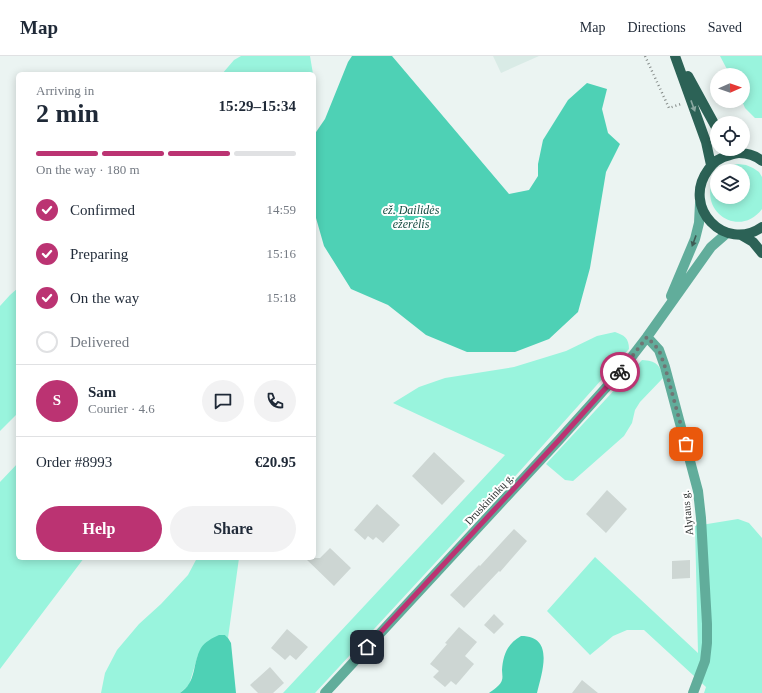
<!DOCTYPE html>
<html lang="en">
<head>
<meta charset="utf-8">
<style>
	:root { --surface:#fff; --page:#f2f2f3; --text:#1f2937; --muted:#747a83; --line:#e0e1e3; --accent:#bb3372 }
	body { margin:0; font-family:Georgia,serif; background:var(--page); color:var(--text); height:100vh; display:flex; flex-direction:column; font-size:15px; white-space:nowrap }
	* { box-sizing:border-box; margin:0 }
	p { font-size:13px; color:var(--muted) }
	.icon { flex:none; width:22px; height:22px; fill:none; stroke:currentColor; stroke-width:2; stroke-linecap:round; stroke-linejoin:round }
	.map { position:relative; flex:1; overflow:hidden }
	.drawer { position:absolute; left:16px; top:16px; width:300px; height:488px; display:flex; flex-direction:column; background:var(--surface); border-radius:6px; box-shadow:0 2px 10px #0003 }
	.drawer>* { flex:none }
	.needle { width:26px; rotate:88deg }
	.tools { position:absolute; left:710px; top:12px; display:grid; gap:8px }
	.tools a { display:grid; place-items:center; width:40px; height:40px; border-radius:50%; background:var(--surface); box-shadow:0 2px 10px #0003; font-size:20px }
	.pin { position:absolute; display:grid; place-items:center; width:34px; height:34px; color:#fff; margin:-17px; border-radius:8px; box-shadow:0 2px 6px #0006 }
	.courier { position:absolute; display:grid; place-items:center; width:40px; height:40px; margin:-20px; border:3px solid #bb3372; border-radius:50%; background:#fff; color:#222; box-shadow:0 1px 5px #0007 }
	.headline em { font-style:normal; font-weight:800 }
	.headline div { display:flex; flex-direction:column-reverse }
	.headline { display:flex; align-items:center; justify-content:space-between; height:68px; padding:0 20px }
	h1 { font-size:26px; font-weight:800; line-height:30px }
	.bar { display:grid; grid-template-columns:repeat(4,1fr); gap:6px 4px; align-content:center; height:48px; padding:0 20px }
	.bar i { height:5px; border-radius:3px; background:var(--line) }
	.bar .current { background:var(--accent) }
	.bar p { grid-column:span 4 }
	.line { display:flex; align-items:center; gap:10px; padding:0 20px; border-top:1px solid var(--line) }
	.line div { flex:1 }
	.round { display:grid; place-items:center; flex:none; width:42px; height:42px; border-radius:21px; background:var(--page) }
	ol { padding:0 20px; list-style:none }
	li { display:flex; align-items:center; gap:12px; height:44px }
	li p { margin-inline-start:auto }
	li .icon { padding:4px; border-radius:50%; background:var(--accent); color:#fff; stroke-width:4 }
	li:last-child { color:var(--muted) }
	li i { width:22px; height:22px; border:2px solid var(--line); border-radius:50% }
	.action { display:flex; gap:8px; margin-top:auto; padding:8px 20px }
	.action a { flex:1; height:46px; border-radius:24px; background:var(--accent); color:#fff; font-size:16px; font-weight:800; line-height:46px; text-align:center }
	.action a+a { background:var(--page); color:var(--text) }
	header { display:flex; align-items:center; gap:24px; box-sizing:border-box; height:56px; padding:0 20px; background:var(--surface); border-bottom:1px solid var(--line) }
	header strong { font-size:19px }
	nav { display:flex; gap:22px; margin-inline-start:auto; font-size:14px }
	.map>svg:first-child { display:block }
	.built { fill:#d9ebe6 }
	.green { fill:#99f4dd }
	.water { fill:#4ed1b5 }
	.building { fill:#cdd6d3 }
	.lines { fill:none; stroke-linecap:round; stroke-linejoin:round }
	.path { stroke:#868c8a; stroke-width:2.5; stroke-dasharray:1 3; stroke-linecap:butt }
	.street { stroke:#61ad9b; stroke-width:10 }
	.primary { stroke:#2c6256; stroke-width:10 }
	.oneway { fill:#8ba9a2 }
	.oneway2 { fill:#3f5c55 }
	.done { stroke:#707574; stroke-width:4; stroke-dasharray:0 7.2 }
	.route { stroke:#bb3372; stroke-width:5 }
	.labels { text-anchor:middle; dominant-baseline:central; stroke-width:4; stroke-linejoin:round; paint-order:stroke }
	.street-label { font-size:11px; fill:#2d3130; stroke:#fff }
	.water-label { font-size:12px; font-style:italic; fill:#154c41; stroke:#fff }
</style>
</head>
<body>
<header>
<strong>Map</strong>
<nav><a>Map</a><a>Directions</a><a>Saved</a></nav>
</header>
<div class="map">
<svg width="762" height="637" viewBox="0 0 762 637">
	<rect width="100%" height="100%" fill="#ebf4f2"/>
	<path class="built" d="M493,0H539L501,17Z"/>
	<path class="green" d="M241,0H310L313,18H222L234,4Z
		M720,0H762V62H755L745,52L742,45H743V19H730Z
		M738,108L746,109L753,112L759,116L762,121V153C738,185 693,151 717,118V141H743V115H720C726,111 731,109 738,108Z
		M18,232V357L0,375V250L10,239Z
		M615,276C624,279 629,282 629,293L519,416L315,637H283L505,399L393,347L419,331L445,322L514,311L566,295L597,280Z
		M642,304C656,305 660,308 663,322L640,346L635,354L632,367L624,380L573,425L565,424L546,408Z
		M18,407V502H84L0,613V426Z
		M738,463L749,467L762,482V637H704L706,631L644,574H627L613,580L590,599L547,555L595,501L698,597L695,470Z
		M197,502H239L228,582L225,579L198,599L189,629L180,637H101L105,617L117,594L139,568L161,548L188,519Z"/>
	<path class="water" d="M352,0H392L509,138L529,134L538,120V108L543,84L568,44L587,27L607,33L602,53L608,77L620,88L606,116L590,212L578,256L549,283L515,296H467L426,279L388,249L351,233L324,190L314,155V79L325,63L348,6Z
		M219,579H225L228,582L231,587L236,637H180C197,626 192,608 201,592C205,586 212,582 219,579Z
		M521,580C555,580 542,616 537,637H489C493,634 501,629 502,624C503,621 502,617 502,614C503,599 507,588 521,580Z"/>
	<path class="building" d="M434,396L465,425L442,449L412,420Z
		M607,434L627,453L606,477L586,458Z
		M377,448L400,469L383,487L376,481L373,484L368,480L365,484L354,474Z
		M514,473L527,485L500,516L499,515L464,552L450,539L479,509L480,510Z
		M330,492L351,512L334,530L305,502H320Z
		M690,504V522L672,523V505Z
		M494,558L504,568L494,578L484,569Z
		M459,571L477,586L465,600L474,608L456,629L451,625L445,631L433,621L439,615L430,608L447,588L445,587Z
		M287,573L308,591L296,604L290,599L285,604L271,592Z
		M270,611L284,627L273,637H258L250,629Z
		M582,624L598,637H572Z"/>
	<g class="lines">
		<path class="path" d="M645,0L669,52L681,48"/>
		<path class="street" d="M671,240L695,183L699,167L700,147
			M647,281L659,294L665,311L698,435L701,462L707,568V587L705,605L693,637
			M325,637L559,384L620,316L647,281L711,191L727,177"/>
		<path class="primary" d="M675,0L706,86L711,109
			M688,20L717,73
			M762,105C756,100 747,97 739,97C736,97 733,98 730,99C721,101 713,106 708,114C681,151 725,197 762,171
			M741,179L753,186L762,197"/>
	</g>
	<defs><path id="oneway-solid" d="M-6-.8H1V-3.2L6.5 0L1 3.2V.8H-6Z"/></defs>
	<use class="oneway" href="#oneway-solid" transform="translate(693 50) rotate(70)"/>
	<use class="oneway2" href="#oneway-solid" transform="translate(694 185) rotate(110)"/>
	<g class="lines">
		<path class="done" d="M620,316L647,281L659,294L665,311L686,388"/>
		<path class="route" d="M367,591L559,384L620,316"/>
	</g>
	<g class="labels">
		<g class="street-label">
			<text transform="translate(489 443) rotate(-47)">Druskininkų g.</text>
			<text transform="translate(687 457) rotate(-96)">Alytaus g.</text>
		</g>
		<g class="water-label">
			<text x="411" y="154">ež. Dailidės<tspan x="411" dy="14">ežerėlis</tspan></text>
		</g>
	</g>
</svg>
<div class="tools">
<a><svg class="needle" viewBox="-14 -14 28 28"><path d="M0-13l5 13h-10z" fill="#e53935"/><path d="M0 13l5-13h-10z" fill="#747a83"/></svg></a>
<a><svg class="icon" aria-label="locate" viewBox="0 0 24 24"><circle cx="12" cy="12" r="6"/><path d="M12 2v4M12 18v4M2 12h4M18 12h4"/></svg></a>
<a><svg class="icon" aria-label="layers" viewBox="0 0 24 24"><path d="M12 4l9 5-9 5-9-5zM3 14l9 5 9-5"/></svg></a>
</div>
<div class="pin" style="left:686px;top:388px;background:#ea580c"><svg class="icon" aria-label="bag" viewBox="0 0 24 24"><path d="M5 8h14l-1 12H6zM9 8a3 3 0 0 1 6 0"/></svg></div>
<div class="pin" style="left:367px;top:591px;background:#1f2937"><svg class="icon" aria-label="home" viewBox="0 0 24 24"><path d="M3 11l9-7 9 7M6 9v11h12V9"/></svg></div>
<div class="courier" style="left:620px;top:316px"><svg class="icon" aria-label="bike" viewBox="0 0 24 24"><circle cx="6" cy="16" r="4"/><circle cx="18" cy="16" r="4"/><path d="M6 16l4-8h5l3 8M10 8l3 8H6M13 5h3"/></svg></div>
<section class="drawer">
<div class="headline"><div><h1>2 min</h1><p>Arriving in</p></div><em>15:29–15:34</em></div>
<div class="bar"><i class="current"></i><i class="current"></i><i class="current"></i><i></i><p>On the way · 180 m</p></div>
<ol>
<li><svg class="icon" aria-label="check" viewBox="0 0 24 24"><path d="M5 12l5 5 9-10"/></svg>Confirmed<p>14:59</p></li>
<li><svg class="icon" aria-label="check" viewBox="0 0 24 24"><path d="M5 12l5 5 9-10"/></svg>Preparing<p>15:16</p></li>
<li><svg class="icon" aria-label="check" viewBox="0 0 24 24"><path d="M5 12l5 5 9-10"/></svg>On the way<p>15:18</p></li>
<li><i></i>Delivered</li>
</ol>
<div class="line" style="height:72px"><b class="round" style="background:var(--accent);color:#fff">S</b><div><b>Sam</b><p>Courier · 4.6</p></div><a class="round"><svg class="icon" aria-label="chat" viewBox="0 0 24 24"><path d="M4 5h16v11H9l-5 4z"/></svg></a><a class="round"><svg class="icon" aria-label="phone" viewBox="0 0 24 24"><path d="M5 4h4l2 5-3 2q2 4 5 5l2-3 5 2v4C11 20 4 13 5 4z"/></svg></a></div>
<div class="line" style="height:52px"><div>Order #8993</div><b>€20.95</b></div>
<div class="action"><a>Help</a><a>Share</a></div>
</section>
</div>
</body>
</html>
